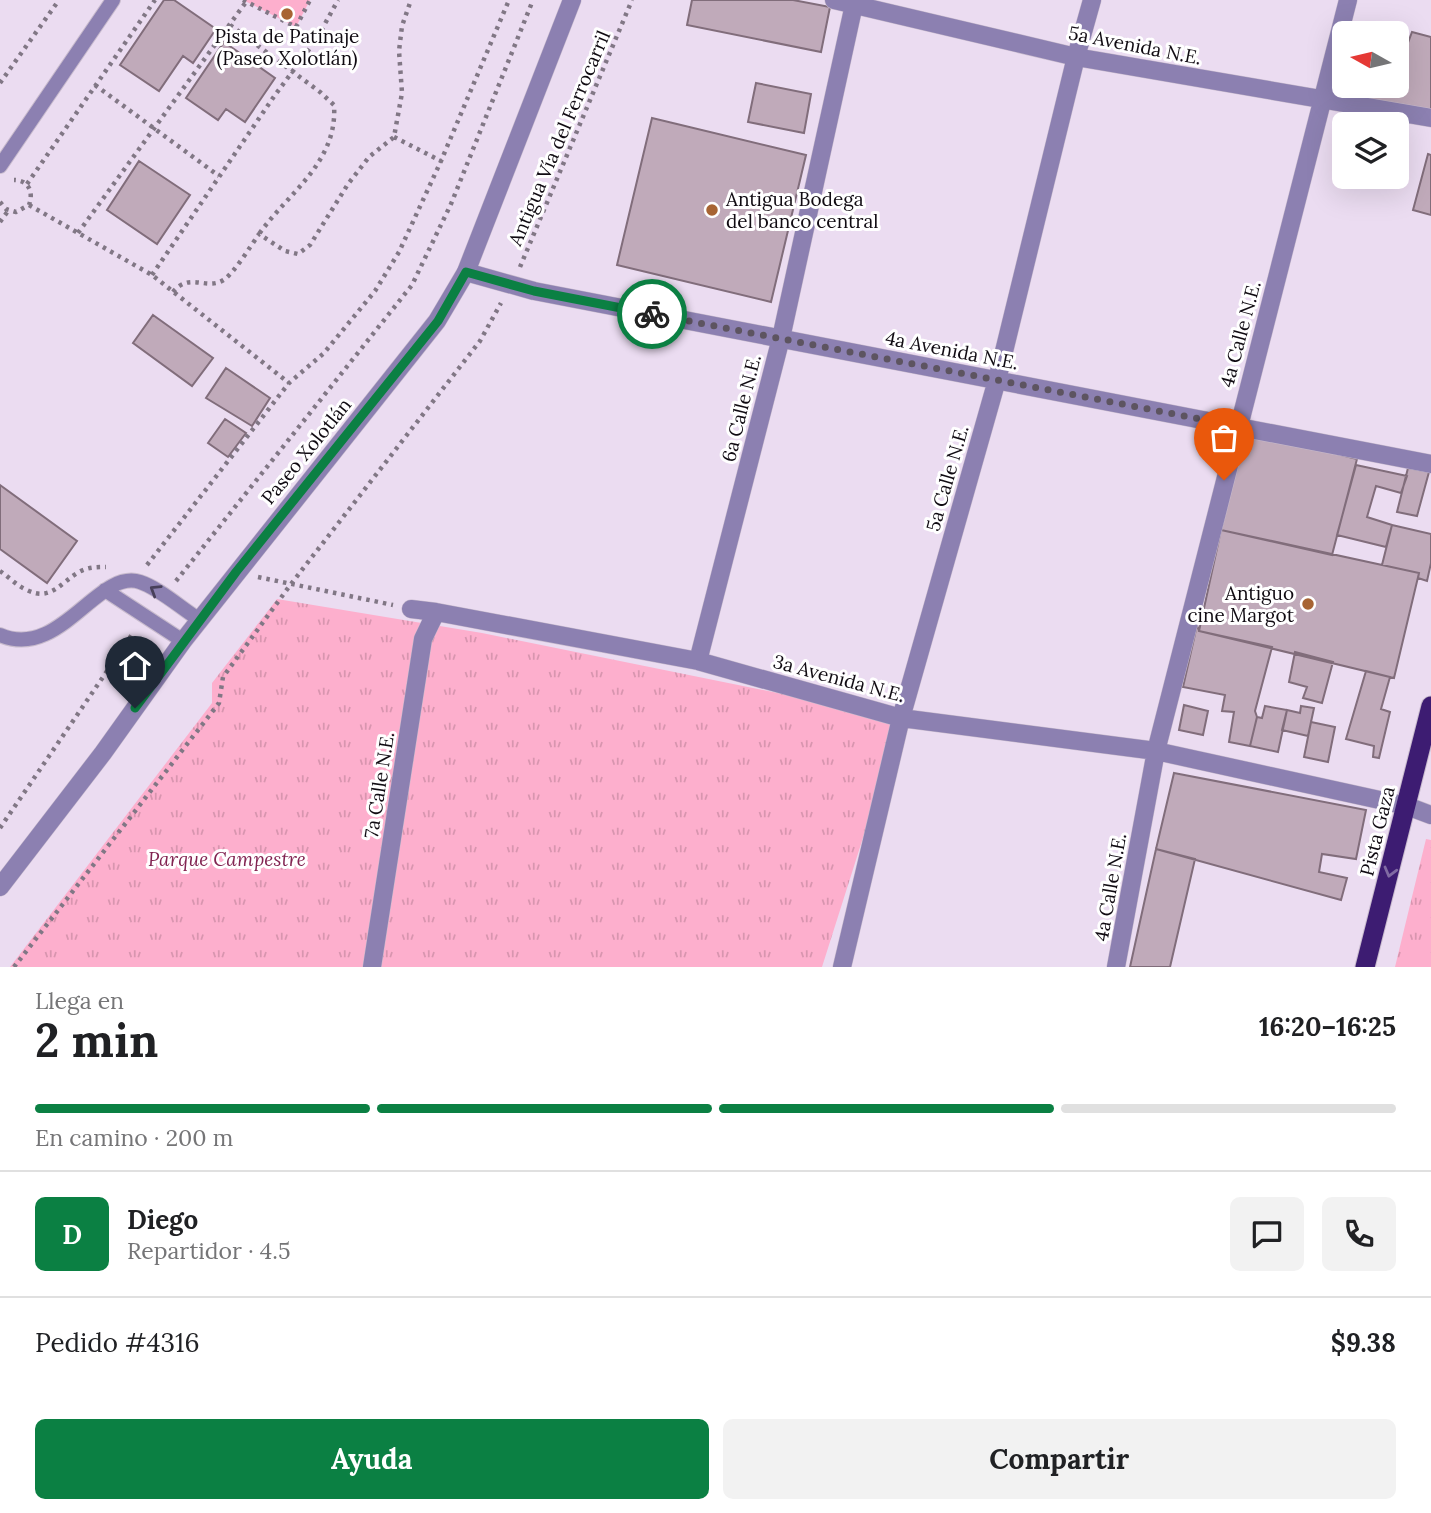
<!DOCTYPE html>
<html lang="es">
<head>
<meta charset="utf-8">
<style>
	:root { --surface:#fff; --page:#f2f2f2; --text:#202124; --muted:#757577; --line:#e0e0e0; --accent:#0b8043 }
	body { margin:0; font-family:Lora,serif; background:var(--page); color:var(--text); height:100vh; display:flex; flex-direction:column; font-size:26px; white-space:nowrap }
	* { box-sizing:border-box; margin:0 }
	p { font-size:23px; color:var(--muted) }
	.icon { flex:none; width:38px; height:38px; fill:none; stroke:currentColor; stroke-width:2; stroke-linecap:round; stroke-linejoin:round }
	.map { position:relative; height:967px; overflow:hidden }
	.sheet { display:flex; flex-direction:column; background:var(--surface); flex:1 }
	.sheet>* { flex:none }
	.needle { width:46px; rotate:278deg }
	.fabs { position:absolute; left:1332px; top:21px; display:grid; gap:14px }
	.fabs a { display:grid; place-items:center; width:77px; height:77px; border-radius:10px; background:var(--surface); box-shadow:0 7px 28px #0002; font-size:35px }
	.pin { position:absolute; display:grid; place-items:center; width:60px; height:60px; color:#fff; margin:-72px -30px; border-radius:50% 50% 50% 0; rotate:-45deg; box-shadow:0 0 7px #0007 }
	.pin .icon { rotate:45deg }
	.courier { position:absolute; display:grid; place-items:center; width:70px; height:70px; margin:-35px; border:5px solid #0b8043; border-radius:50%; background:#fff; color:#222; box-shadow:0 2px 9px #0007 }
	.headline em { font-style:normal; font-weight:700 }
	.headline div { display:flex; flex-direction:column-reverse }
	.headline { display:flex; align-items:center; justify-content:space-between; height:119px; padding:0 35px }
	h1 { font-size:46px; font-weight:700; line-height:52px }
	.bar { display:grid; grid-template-columns:repeat(4,1fr); gap:10px 7px; align-content:center; height:84px; padding:0 35px }
	.bar i { height:9px; border-radius:5px; background:var(--line) }
	.bar .current { background:var(--accent) }
	.bar p { grid-column:span 4 }
	.line { display:flex; align-items:center; gap:18px; padding:0 35px; border-top:2px solid var(--line) }
	.line div { flex:1 }
	.round { display:grid; place-items:center; flex:none; width:74px; height:74px; border-radius:10px; background:var(--page) }
	.action { display:flex; gap:14px; margin-top:auto; padding:14px 35px }
	.action a { flex:1; height:80px; border-radius:10px; background:var(--accent); color:#fff; font-size:28px; font-weight:700; line-height:80px; text-align:center }
	.action a+a { background:var(--page); color:var(--text) }
	.map>svg:first-child { display:block }
	.grass { fill:url(#grass-tufts) }
	.garden { fill:#fdafcd }
	.building { fill:#c0aaba; stroke:#816d7b; stroke-width:2 }
	.lines { fill:none; stroke-linecap:round; stroke-linejoin:round }
	.service-casing { stroke:#c8bbcd; stroke-width:16 }
	.minor-casing { stroke:#c8bbcd; stroke-width:19 }
	.tertiary-casing { stroke:#c8bbcd; stroke-width:19 }
	.trunk-casing { stroke:#c8bbcd; stroke-width:21 }
	.path { stroke:#817785; stroke-width:4.5; stroke-dasharray:3.5 5; stroke-linecap:butt }
	.service { stroke:#8c80b1; stroke-width:14 }
	.minor { stroke:#8c80b1; stroke-width:18 }
	.tertiary { stroke:#8c80b1; stroke-width:18 }
	.trunk { stroke:#3d1c72; stroke-width:19 }
	.oneway { stroke:#48405a }
	.oneway2 { stroke:#816ba3 }
	.done { stroke:#5d5460; stroke-width:7; stroke-dasharray:0 12.6 }
	.route { stroke:#0b8043; stroke-width:9 }
	.poi-dot { fill:#a76433; stroke:#fff; stroke-width:2.5 }
	.labels { text-anchor:middle; dominant-baseline:central; stroke-width:6; stroke-linejoin:round; paint-order:stroke }
	.poi-label { font-size:19px; fill:#100b12; stroke:#fff }
	.street-label { font-size:19px; fill:#100b12; stroke:#fff }
	.park-label { font-size:19px; font-style:italic; fill:#822452; stroke:#fff }
</style>
</head>
<body>
<div class="map">
<svg width="1431" height="967" viewBox="0 0 1431 967">
	<defs>
		<pattern id="grass-tufts" width="24" height="20" patternUnits="userSpaceOnUse" patternTransform="scale(1.75)"><rect width="24" height="20" fill="#fdafcd"/><path d="M3 7l-1-3M5 7V3M7 7l1-3M15 17l-1-3M17 17v-4M19 17l1-3" fill="none" stroke="#d895af"/></pattern>
	</defs>
	<rect width="100%" height="100%" fill="#ebdcf1"/>
	<path class="grass" d="M277,599L482,633L901,718L822,967H10L212,703V683Z
		M1426,839L1431,840V967H1395Z"/>
	<path class="garden" d="M243,0H310L296,27Z"/>
	<path class="building" d="M164,0H174L216,29L193,63L183,56L159,91L120,65Z
		M692,0H793L830,7L821,52L687,25Z
		M1412,32L1431,37V114L1338,97L1344,66V86H1396V66L1399,67Z
		M224,42L275,78L245,122L226,109L218,120L186,98Z
		M756,83L811,94L804,133L748,122Z
		M652,118L806,155L771,302L617,265Z
		M1428,154L1431,155V215L1413,210Z
		M139,161L190,195L157,244L107,210Z
		M153,315L213,358L192,386L133,343Z
		M226,368L270,398L252,426L206,398Z
		M225,419L246,433L228,457L208,443Z
		M1245,431L1357,459L1332,555L1221,530Z
		M1356,465L1407,476L1401,493L1376,486L1367,517L1392,525L1386,547L1337,535Z
		M1408,468L1429,472L1417,516L1397,512Z
		M0,485L77,541L47,583L0,549Z
		M1392,525L1431,534V563L1427,581L1418,578L1419,573L1382,565Z
		M1221,530L1419,573L1394,678L1199,631Z
		M1197,625L1199,631L1272,647L1255,711L1257,717L1250,746L1229,742L1234,712L1222,711L1225,695L1183,687Z
		M1295,652L1333,662L1322,703L1303,698L1307,687L1289,682Z
		M1366,671L1390,677L1381,709L1390,712L1379,758L1373,757L1374,746L1346,739Z
		M1184,705L1208,711L1203,735L1179,730Z
		M1265,706L1287,710L1278,752L1250,746L1257,717L1262,718Z
		M1301,706L1314,708L1308,736L1282,730L1287,710L1300,713Z
		M1311,722L1335,727L1328,762L1304,757Z
		M1174,773L1366,810L1356,859L1322,854L1319,872L1347,878L1341,900L1156,849Z
		M1156,849L1195,859L1170,967H1130Z"/>
	<g class="lines">
		<defs>
			<path id="service" d="M0,166L113,0
				M105,590L183,641
				M0,635C60,661 98,568 140,582C159,588 182,609 200,620"/>
			<path id="minor" d="M834,0L1076,57L1431,118
				M466,272L534,291L1431,464
				M411,609L436,612L698,661L901,718L1156,751L1407,806L1431,815
				M698,661L781,338L855,0
				M372,967L423,639L436,612
				M842,967L901,718L997,380L1076,57L1092,0
				M1116,967L1156,751L1348,0"/>
			<path id="tertiary" d="M0,887L103,753L183,641L437,321L466,272L572,0"/>
			<path id="trunk" d="M1365,967L1431,706"/>
		</defs>
		<use href="#service" class="service-casing"/>
		<use href="#minor" class="minor-casing"/>
		<use href="#tertiary" class="tertiary-casing"/>
		<use href="#trunk" class="trunk-casing"/>
		<path class="path" d="M243,0L296,27L310,0
			M230,25L320,92L334,105C338,162 289,192 259,234
			M0,83L59,0
			M95,85L219,176
			M394,137L441,161L509,0
			M27,184L155,0
			M0,202L6,209L16,212L29,205C34,191 28,180 14,180
			M29,205L152,275L289,383
			M0,222L8,211
			M78,233L246,2
			M520,267L632,0
			M152,275L275,95L316,40L338,0
			M173,292C190,271 207,292 225,279C236,270 250,247 259,234L285,251L298,254L310,245L348,184L369,157L394,137L402,93L399,51L402,26L411,0
			M147,565L289,383L324,353L375,291L399,252L441,161
			M0,571C9,577 17,586 27,590C51,602 61,582 79,572C88,567 97,567 106,567
			M258,577L393,605
			M176,581L412,285L451,204L533,0
			M0,828L133,633
			M14,967L219,703L223,677L291,584L480,341L501,303"/>
		<use href="#service" class="service"/>
		<use href="#minor" class="minor"/>
		<use href="#tertiary" class="tertiary"/>
		<use href="#trunk" class="trunk"/>
	</g>
	<defs><path id="oneway-chevron" d="M-2-3.5L2.5 0L-2 3.5" fill="none" stroke-width="1.6" stroke-linecap="round" stroke-linejoin="round" transform="scale(1.75)"/></defs>
	<use class="oneway" href="#oneway-chevron" transform="translate(155 590) rotate(-148)"/>
	<use class="oneway2" href="#oneway-chevron" transform="translate(1390 872) rotate(105)"/>
	<g class="lines">
		<path class="done" d="M652,314L1237,426L1224,480"/>
		<path class="route" d="M135,708L236,572L438,321L466,272L534,291L652,314"/>
	</g>
	<g class="poi-dot">
		<circle cx="287" cy="14" r="7"/>
		<circle cx="712" cy="210" r="7"/>
		<circle cx="1308" cy="604" r="7"/>
	</g>
	<g class="labels">
		<g class="poi-label">
			<text x="287" y="36">Pista de Patinaje<tspan x="287" dy="22">(Paseo Xolotlán)</tspan></text>
			<text x="726" y="199" text-anchor="start">Antigua Bodega<tspan x="726" dy="22">del banco central</tspan></text>
			<text x="1294" y="593" text-anchor="end">Antiguo<tspan x="1294" dy="22">cine Margot</tspan></text>
		</g>
		<g class="street-label">
			<text transform="translate(1135 45) rotate(11)">5a Avenida N.E.</text>
			<text transform="translate(559 138) rotate(-67)">Antigua Vía del Ferrocarril</text>
			<text transform="translate(1240 334) rotate(-75)">4a Calle N.E.</text>
			<text transform="translate(952 350) rotate(11)">4a Avenida N.E.</text>
			<text transform="translate(741 408) rotate(-76)">6a Calle N.E.</text>
			<text transform="translate(306 451) rotate(-51)">Paseo Xolotlán</text>
			<text transform="translate(947 478) rotate(-74)">5a Calle N.E.</text>
			<text transform="translate(839 678) rotate(15)">3a Avenida N.E.</text>
			<text transform="translate(379 785) rotate(-81)">7a Calle N.E.</text>
			<text transform="translate(1377 831) rotate(-76)">Pista Gaza</text>
			<text transform="translate(1110 887) rotate(-80)">4a Calle N.E.</text>
		</g>
		<g class="park-label">
			<text x="227" y="859">Parque Campestre</text>
		</g>
	</g>
</svg>
<div class="fabs">
<a><svg class="needle" viewBox="-14 -14 28 28"><path d="M0-13l5 13h-10z" fill="#e53935"/><path d="M0 13l5-13h-10z" fill="#757577"/></svg></a>
<a><svg class="icon" aria-label="layers" viewBox="0 0 24 24"><path d="M12 4l9 5-9 5-9-5zM3 14l9 5 9-5"/></svg></a>
</div>
<div class="pin" style="left:1224px;top:480px;background:#ea580c"><svg class="icon" aria-label="bag" viewBox="0 0 24 24"><path d="M5 8h14l-1 12H6zM9 8a3 3 0 0 1 6 0"/></svg></div>
<div class="pin" style="left:135px;top:708px;background:#1f2937"><svg class="icon" aria-label="home" viewBox="0 0 24 24"><path d="M3 11l9-7 9 7M6 9v11h12V9"/></svg></div>
<div class="courier" style="left:652px;top:314px"><svg class="icon" aria-label="bike" viewBox="0 0 24 24"><circle cx="6" cy="16" r="4"/><circle cx="18" cy="16" r="4"/><path d="M6 16l4-8h5l3 8M10 8l3 8H6M13 5h3"/></svg></div>
</div>
<section class="sheet">
<div class="headline"><div><h1>2 min</h1><p>Llega en</p></div><em>16:20–16:25</em></div>
<div class="bar"><i class="current"></i><i class="current"></i><i class="current"></i><i></i><p>En camino · 200 m</p></div>
<div class="line" style="height:126px"><b class="round" style="background:var(--accent);color:#fff">D</b><div><b>Diego</b><p>Repartidor · 4.5</p></div><a class="round"><svg class="icon" aria-label="chat" viewBox="0 0 24 24"><path d="M4 5h16v11H9l-5 4z"/></svg></a><a class="round"><svg class="icon" aria-label="phone" viewBox="0 0 24 24"><path d="M5 4h4l2 5-3 2q2 4 5 5l2-3 5 2v4C11 20 4 13 5 4z"/></svg></a></div>
<div class="line" style="height:91px"><div>Pedido #4316</div><b>$9.38</b></div>
<div class="action"><a>Ayuda</a><a>Compartir</a></div>
</section>
</body>
</html>
